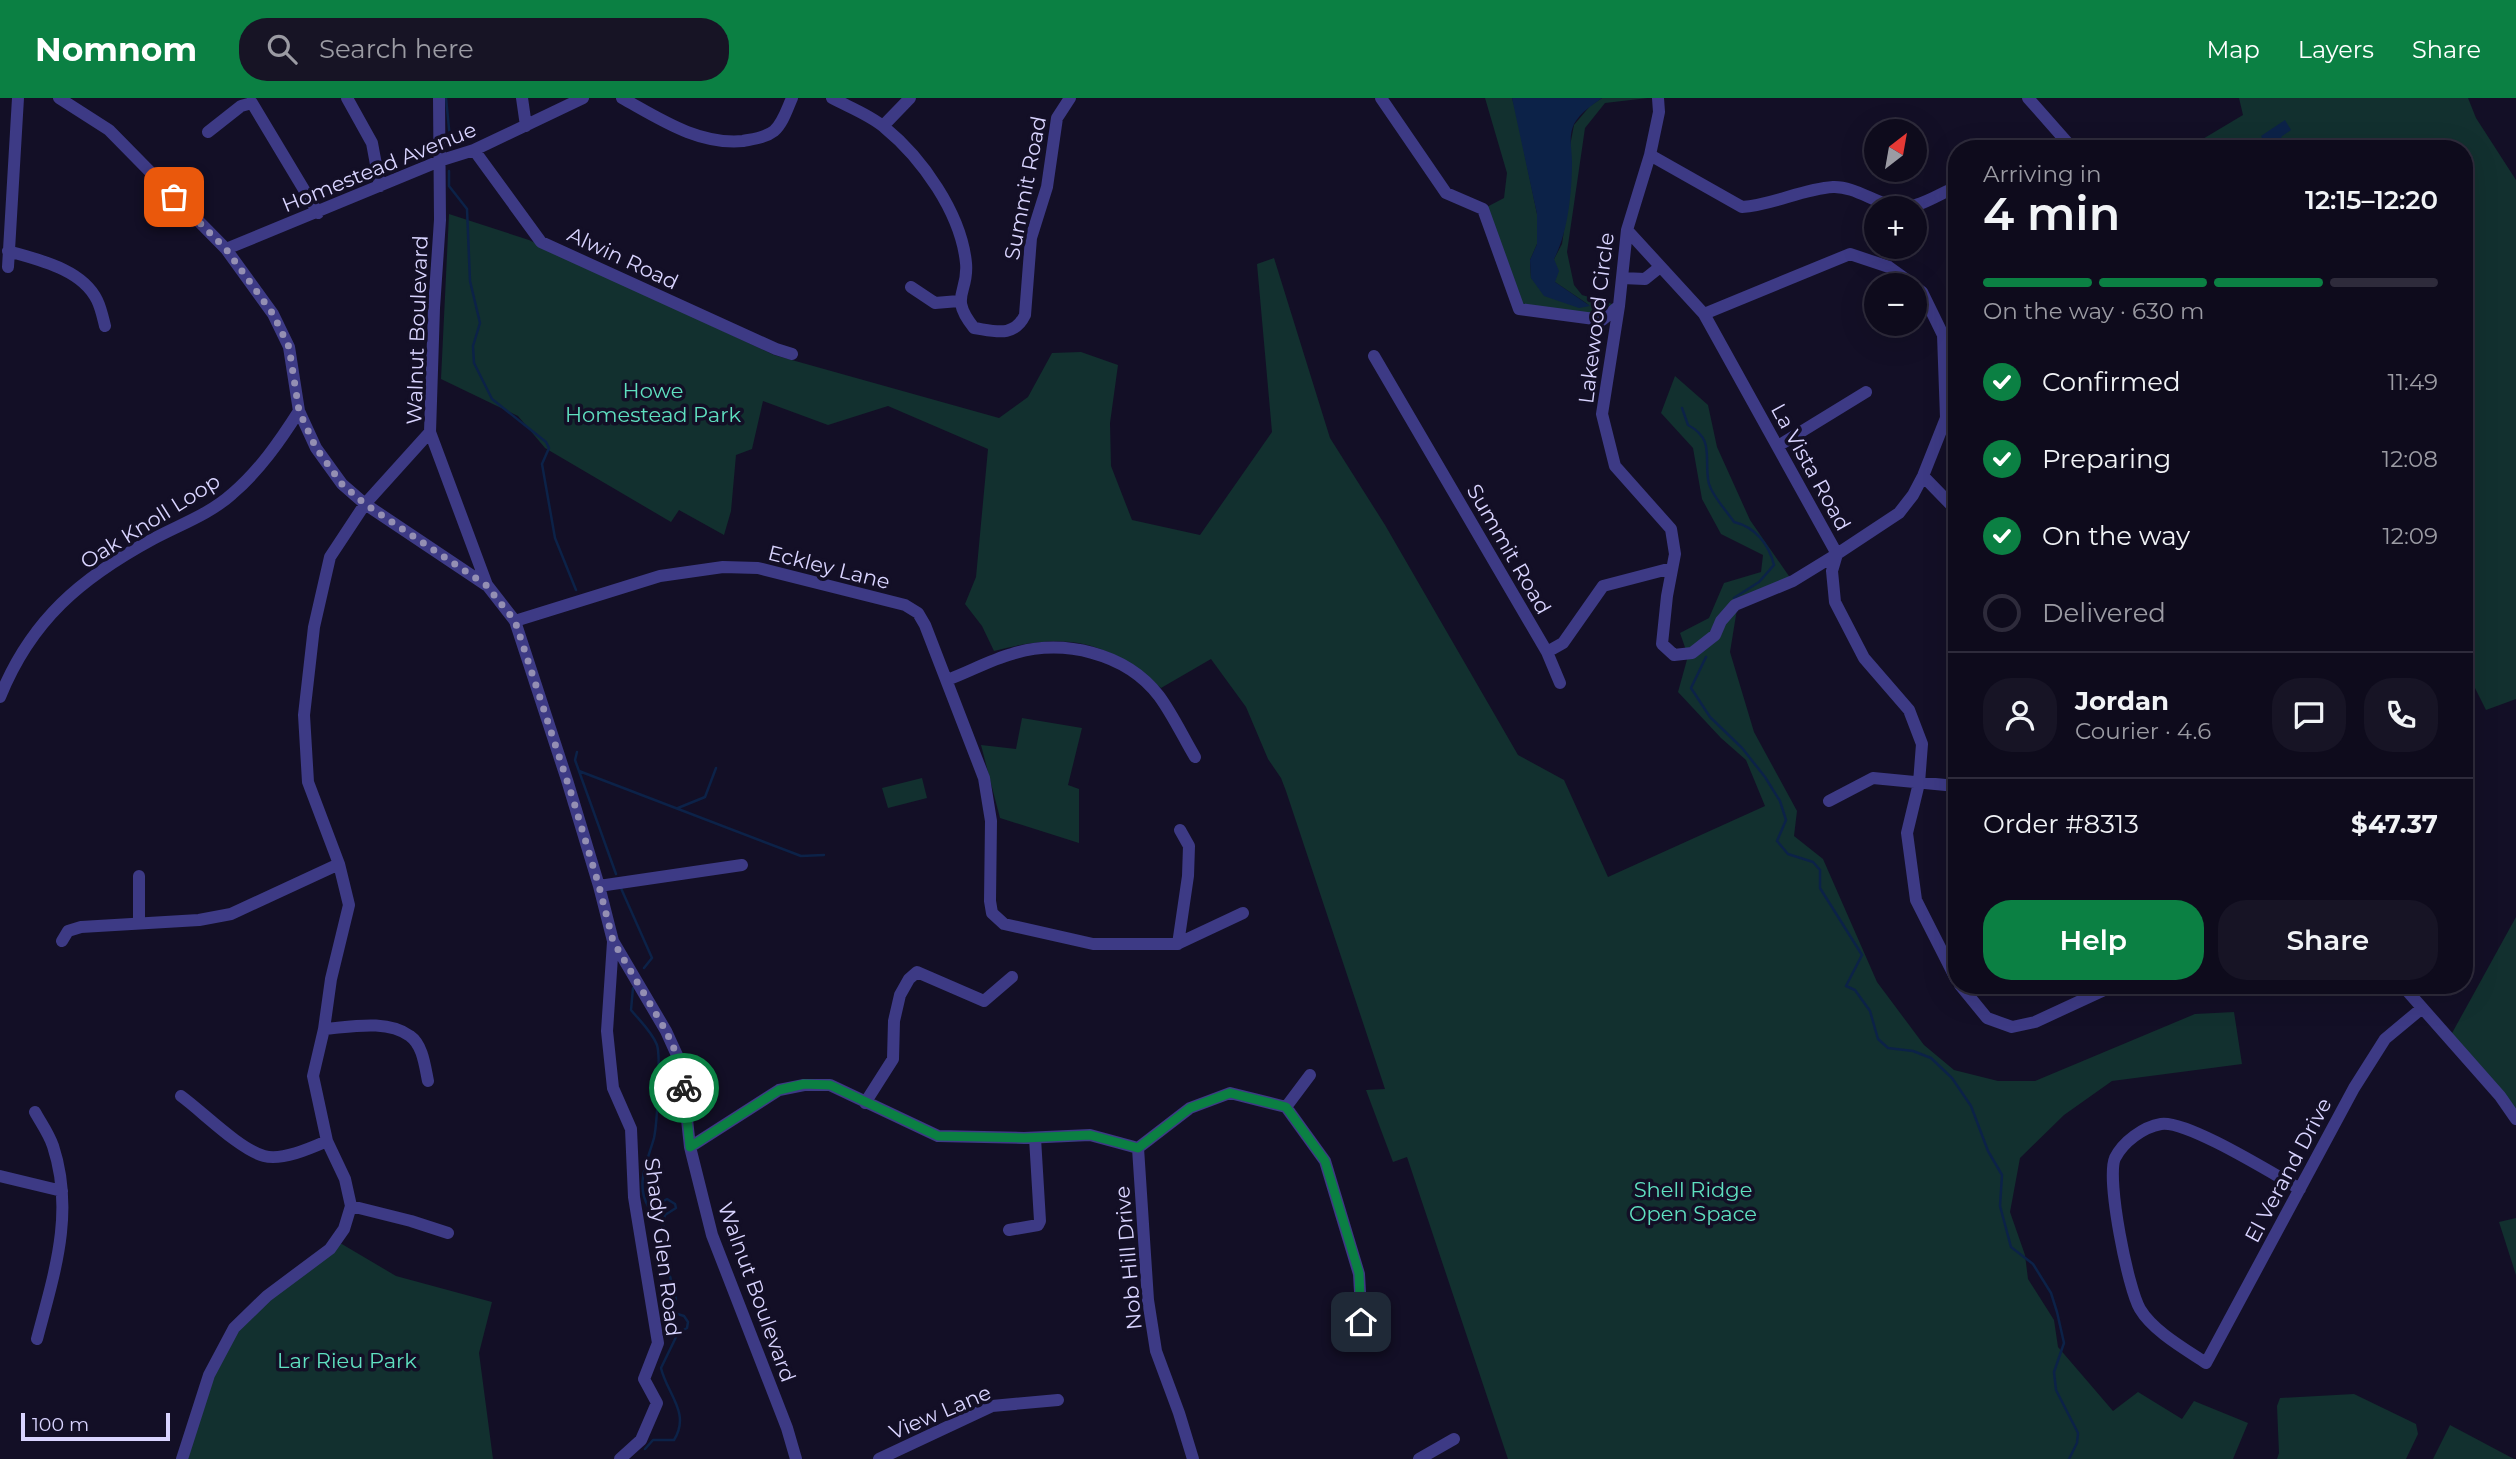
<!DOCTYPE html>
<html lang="en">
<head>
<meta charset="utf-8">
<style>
	:root { --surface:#0e0b1c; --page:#171425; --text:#f1f3f6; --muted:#9b9ba3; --line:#2e2b3b; --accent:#0b8043 }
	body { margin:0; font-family:Montserrat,sans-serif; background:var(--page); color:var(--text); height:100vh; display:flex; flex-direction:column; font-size:26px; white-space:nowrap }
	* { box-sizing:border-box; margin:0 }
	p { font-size:23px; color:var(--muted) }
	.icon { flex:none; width:38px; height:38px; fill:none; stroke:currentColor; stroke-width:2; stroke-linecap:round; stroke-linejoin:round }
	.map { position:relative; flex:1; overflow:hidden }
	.details { position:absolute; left:1948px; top:42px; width:525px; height:854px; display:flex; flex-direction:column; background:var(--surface); border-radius:28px; box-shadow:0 7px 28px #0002,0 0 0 2px var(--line) }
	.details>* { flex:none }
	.needle { width:46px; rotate:31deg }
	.tools { position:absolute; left:1864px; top:21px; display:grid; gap:14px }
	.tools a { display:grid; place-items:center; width:63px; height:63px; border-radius:50%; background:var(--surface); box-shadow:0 7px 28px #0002,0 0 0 2px var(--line); font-size:35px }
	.scale { position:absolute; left:21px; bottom:18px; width:149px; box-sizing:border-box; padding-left:7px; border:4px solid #d9d4ff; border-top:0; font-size:19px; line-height:24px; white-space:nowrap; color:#d9d4ff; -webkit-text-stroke:5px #130f26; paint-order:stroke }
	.pin { position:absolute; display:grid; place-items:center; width:60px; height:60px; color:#fff; margin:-30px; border-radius:14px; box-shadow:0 4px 10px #0006 }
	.courier { position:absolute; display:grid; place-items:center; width:70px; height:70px; margin:-35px; border:5px solid #0b8043; border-radius:50%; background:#fff; color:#222; box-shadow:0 2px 9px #0007 }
	.summary em { font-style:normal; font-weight:600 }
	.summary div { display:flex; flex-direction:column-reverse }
	.summary { display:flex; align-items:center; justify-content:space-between; height:119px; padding:0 35px }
	h1 { font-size:46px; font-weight:600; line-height:52px }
	.bar { display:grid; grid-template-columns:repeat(4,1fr); gap:10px 7px; align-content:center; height:84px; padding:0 35px }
	.bar i { height:9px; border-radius:5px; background:var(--line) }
	.bar .current { background:var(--accent) }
	.bar p { grid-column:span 4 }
	.line { display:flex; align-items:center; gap:18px; padding:0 35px; border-top:2px solid var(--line) }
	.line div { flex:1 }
	.round { display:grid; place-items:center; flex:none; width:74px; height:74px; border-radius:28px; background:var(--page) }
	ol { padding:0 35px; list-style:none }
	li { display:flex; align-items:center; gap:21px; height:77px }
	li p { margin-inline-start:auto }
	li .icon { padding:7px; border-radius:50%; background:var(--accent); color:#fff; stroke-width:4 }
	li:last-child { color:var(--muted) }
	li i { width:38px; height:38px; border:4px solid var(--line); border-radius:50% }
	.button { display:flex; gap:14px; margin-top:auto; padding:14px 35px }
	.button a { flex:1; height:80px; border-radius:28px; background:var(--accent); color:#fff; font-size:28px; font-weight:600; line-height:80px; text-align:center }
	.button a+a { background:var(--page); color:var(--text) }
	header { display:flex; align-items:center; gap:42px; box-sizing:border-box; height:98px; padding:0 35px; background:var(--accent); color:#fff }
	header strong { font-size:33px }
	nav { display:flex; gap:38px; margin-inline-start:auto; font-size:24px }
	.search { width:490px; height:63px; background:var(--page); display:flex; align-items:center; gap:18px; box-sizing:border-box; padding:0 24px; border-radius:28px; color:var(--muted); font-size:26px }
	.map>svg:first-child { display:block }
	.green { fill:#12302f }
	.water { fill:#0c2248 }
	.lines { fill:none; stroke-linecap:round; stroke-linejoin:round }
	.stream { stroke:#0c2248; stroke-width:2.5 }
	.minor { stroke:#3d3a85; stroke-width:12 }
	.done { stroke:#948fb3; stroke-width:7; stroke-dasharray:0 12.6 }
	.route { stroke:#0b8043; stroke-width:9 }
	.labels { text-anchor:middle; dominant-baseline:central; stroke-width:7; stroke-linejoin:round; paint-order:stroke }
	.street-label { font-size:21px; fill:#d9d4ff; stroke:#130f26 }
	.park-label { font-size:21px; fill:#5fe0c0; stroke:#130f26 }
</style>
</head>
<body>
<header>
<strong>Nomnom</strong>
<div class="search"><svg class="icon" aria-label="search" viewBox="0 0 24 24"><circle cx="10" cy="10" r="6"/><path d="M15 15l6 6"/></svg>Search here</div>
<nav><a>Map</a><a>Layers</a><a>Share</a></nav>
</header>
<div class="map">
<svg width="2516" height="1361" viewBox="0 0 2516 1361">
	<rect width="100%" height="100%" fill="#130f26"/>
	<path class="green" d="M1485,0H1512L1516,14L1537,116V146L1530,162L1531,180L1589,207L1555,184L1554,161L1562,146L1571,84L1570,48L1574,27L1590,8L1602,0H1648L1605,5L1585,30L1567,154L1574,187L1582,197L1619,208L1602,222L1519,211L1483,111L1504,100L1507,75Z
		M2239,0H2468L2476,20L2516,82V601L2486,612L2464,568V51H2186L2243,17Z
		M449,116L529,142L774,257L999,320L1028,299L1052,255L1081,254L1118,267L1110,325L1111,368L1132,422L1200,437L1272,334L1257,166L1274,160L1330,340L1385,427L1518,657L1564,682L1608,779L1765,708L1746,662L1721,640L1678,594L1688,558L1680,535L1709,520L1724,485L1761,474L1763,457L1721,436L1702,401L1693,350L1661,315L1675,278L1708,307L1717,349L1750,422L1791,481L1737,511L1730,554L1754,634L1797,713L1794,738L1823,761L1877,884L1924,947L1954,972L1998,983H2035L2195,916L2234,914L2242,966L2112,983L2064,1017L2020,1060L2010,1114L2025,1157L2028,1181L2054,1222L2058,1249L2113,1313L2138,1294L2182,1321L2194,1303L2248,1325L2233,1361H1508L1407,1059L1393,1064L1366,992L1385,991L1286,693L1281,680L1268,661L1246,609L1211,561L1161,590C1105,541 1066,534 994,553L982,528L965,506L976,479L988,351L888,308L828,327L763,303L752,351L736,357L731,413L724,437L679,412L671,424L545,350L518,318L441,281Z
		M1022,620L1082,630L1068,687L1079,691V745L1000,720L981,647L1016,651Z
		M922,680L927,700L888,710L882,690Z
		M2516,819V1021L2451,937Z
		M2516,1120V1177L2499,1124Z
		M335,1142L396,1178L492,1204L479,1255L493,1361H182L209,1277L234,1230Z
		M2354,1296L2416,1326L2418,1336L2406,1361H2277L2279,1355L2277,1308L2280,1300Z
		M2450,1327L2514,1361H2433Z"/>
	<path class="water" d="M1512,0H1602C1592,7 1580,15 1574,26C1568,39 1572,51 1572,64C1572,93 1568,135 1554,161L1559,173L1555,184L1590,208L1579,210L1544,198L1531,180L1530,162L1537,146V116Z
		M2285,22L2291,32L2281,39L2288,51H2269L2261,38Z"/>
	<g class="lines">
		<path class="stream" d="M446,0L450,41
			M449,73V88L467,111L470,183L480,225L473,248L474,265L492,301L546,344L549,350L542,366L555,440L576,492
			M1682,310L1688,327C1716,342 1703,361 1709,386C1713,399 1726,412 1734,424C1755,429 1769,446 1774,467L1759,484L1734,500
			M1706,559L1691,590L1710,619L1742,650L1765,679L1780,703L1786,722L1777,743L1788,756L1813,764L1820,772V790L1862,857L1846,888L1855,892L1870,913L1878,941L1888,950L1913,953L1931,960L1952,980L1971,1008L1988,1053L2002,1077L2000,1108L2011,1149L2033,1166L2051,1195L2057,1214L2064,1245L2054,1274L2056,1292L2078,1335L2077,1345L2069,1361
			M577,654L575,662L616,776
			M579,673L801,758L824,757
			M678,710L705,699L716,670
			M620,788L652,860L644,870
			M633,890L631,912C640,923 652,934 657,947C661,959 657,1026 654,1040C648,1062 635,1086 648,1108H655L667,1101L675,1106L676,1110L665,1117L663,1125L668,1147L667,1167L676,1201L673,1206H669L668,1213L684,1218L688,1224L687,1230L678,1235L661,1270C667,1296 691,1315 674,1342H653L645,1351"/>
		<path class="minor" d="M59,0L109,32L226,151L273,216L289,249L299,313L316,350L342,386L365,406L486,487
			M347,0L372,45L380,88
			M439,0L440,122L434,210L430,334L487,487L515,523L567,682L599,788L613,843L666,933L681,966L690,1049L712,1137L787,1330L796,1361
			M522,0L526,28
			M622,0C660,21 698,47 743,43C753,41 765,40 774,33C783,25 787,11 792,0
			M832,0C849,9 870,17 884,29C922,60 961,115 966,165C969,196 948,197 974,230C995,233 1014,240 1025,217L1031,140L1047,89L1057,20L1070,0
			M1381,0L1446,95L1483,111L1519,211L1602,222L1619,208
			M1658,0L1659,14L1650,57L1627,132L1619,208L1602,316L1615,368L1671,431L1675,456L1667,498L1662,546L1674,557L1692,555L1715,537L1721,523L1735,507L1793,483L1837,456L1899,415L1913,397L1923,378L1946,320L1943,237L1922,194L1914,188
			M2028,0L2073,51
			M883,28L910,0
			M208,34L241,8L252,5L318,115
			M474,52L541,144L776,251L792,256
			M1650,57L1742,109C1773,107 1802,91 1833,89C1858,88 1881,111 1906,109C1922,108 1941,95 1956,89
			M1627,132L1704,216L1837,456L1832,473L1835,504L1864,560L1909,612L1922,646L1919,685L1907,735L1916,802L1956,881
			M226,151L442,62L474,52L583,0
			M8,153C39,162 82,171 97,202C101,210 103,220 105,228
			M8,169L18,0
			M1622,180L1645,181L1660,169
			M911,189L935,205L959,203
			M1704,216L1850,156L1889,169L1914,187
			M1374,258L1547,554L1560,585
			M1778,348L1866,294
			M1923,378L1956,412
			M515,523L660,478L723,469L758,470L905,507L918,515L925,527L984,680L991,723L990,803L992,815L1004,826L1093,846H1177L1243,815
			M1547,554L1563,545L1603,488L1672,470
			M947,582C969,574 990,562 1012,556C1063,540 1126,555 1159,598C1173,617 1183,639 1195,659
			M0,599C31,522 81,480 153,441C179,427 210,416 232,396C259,373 280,343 299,313
			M1829,703L1873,680L1956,688
			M2464,719L2466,731L2464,750
			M139,778V824
			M599,788L742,767
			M62,843L68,833L81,829L199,822L231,816L339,766
			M613,844L607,933L613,990L631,1031L634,1099L658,1245L644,1281L657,1305L641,1342L620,1361
			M1178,846L1188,778L1189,748L1180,732
			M1960,887L1987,920L2012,929L2035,924L2115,887
			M2402,887L2500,998L2516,1021
			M324,931C350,929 387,921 410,938C423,947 425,969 428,983
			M181,998C203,1014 239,1051 264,1058C282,1063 311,1050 327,1043
			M865,1005L893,961L894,923L900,897L909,881L917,874L984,903L1012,879
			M1286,1009L1310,977
			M35,1014C41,1025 49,1036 53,1048C75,1115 54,1176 37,1241
			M690,1049L779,992L804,987H830L938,1038L1024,1040L1090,1037L1138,1050L1148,1202L1156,1253L1179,1315L1193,1361
			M1138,1050L1190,1010L1230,995L1286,1009L1325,1063L1359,1176L1363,1248
			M0,1078L62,1093
			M2300,1091C2273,1076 2187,1022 2161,1026C2143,1029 2123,1044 2115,1060C2106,1081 2128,1191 2140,1211C2153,1233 2185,1251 2206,1265L2354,990L2385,941L2421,911
			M351,1108L411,1123L448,1135
			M1009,1132L1038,1127L1040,1123L1035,1040
			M182,1361L209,1277L234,1230L267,1198L330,1151L344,1131L351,1108L345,1081L327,1043L313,978L324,931L331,881L349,807L339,766L308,684L304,617L314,529L330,459L365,406L430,334
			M879,1361L992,1308L1058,1302
			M1419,1361L1454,1341"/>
	</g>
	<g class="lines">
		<path class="done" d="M174,99L226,151L273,216L289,249L299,313L316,350L342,386L365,406L486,487L515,523L573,701L599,788L613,843L666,933L681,966L684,990"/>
		<path class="route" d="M684,990L690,1049L779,992L804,986L830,987L938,1038L1024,1040L1090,1037L1138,1050L1190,1010L1230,995L1286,1009L1325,1063L1359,1175L1361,1224"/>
	</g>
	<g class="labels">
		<g class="street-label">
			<text transform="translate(379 69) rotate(-22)">Homestead Avenue</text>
			<text transform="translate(1025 90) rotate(-79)">Summit Road</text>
			<text transform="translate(623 160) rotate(25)">Alwin Road</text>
			<text transform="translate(1596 220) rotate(-83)">Lakewood Circle</text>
			<text transform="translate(417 232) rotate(-88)">Walnut Boulevard</text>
			<text transform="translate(1811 369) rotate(61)">La Vista Road</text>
			<text transform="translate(150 423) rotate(-32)">Oak Knoll Loop</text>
			<text transform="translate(1509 451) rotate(60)">Summit Road</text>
			<text transform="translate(829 469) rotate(14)">Eckley Lane</text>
			<text transform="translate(2288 1072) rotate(-62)">El Verand Drive</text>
			<text transform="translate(663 1149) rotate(83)">Shady Glen Road</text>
			<text transform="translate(1128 1160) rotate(-95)">Nob Hill Drive</text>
			<text transform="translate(757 1194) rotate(70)">Walnut Boulevard</text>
			<text transform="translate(940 1314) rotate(-23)">View Lane</text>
		</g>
		<g class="park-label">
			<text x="653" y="292">Howe<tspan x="653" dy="24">Homestead Park</tspan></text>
			<text x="1693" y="1091">Shell Ridge<tspan x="1693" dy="24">Open Space</tspan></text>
			<text x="347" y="1262">Lar Rieu Park</text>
		</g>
	</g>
</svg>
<div class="tools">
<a><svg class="needle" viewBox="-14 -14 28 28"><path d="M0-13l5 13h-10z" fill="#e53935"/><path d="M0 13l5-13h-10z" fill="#9b9ba3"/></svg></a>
<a>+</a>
<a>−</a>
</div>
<div class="scale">100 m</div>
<div class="pin" style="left:174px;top:99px;background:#ea580c"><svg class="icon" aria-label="bag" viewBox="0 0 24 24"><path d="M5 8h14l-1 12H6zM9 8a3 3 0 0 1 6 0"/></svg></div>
<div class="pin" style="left:1361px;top:1224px;background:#1f2937"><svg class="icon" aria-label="home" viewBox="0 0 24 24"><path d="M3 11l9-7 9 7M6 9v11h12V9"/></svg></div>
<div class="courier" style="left:684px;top:990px"><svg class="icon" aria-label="bike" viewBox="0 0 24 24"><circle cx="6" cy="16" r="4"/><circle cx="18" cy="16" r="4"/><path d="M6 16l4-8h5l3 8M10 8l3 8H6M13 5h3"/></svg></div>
<section class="details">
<div class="summary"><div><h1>4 min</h1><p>Arriving in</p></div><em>12:15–12:20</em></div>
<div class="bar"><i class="current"></i><i class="current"></i><i class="current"></i><i></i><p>On the way · 630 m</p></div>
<ol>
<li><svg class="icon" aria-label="check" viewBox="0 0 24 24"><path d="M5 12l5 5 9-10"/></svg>Confirmed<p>11:49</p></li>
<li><svg class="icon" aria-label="check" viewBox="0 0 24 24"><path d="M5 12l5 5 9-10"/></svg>Preparing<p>12:08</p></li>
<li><svg class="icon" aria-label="check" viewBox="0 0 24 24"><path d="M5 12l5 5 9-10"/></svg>On the way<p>12:09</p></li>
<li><i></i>Delivered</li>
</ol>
<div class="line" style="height:126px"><a class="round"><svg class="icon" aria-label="person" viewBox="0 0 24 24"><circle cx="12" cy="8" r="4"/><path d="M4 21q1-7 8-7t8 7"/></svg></a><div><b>Jordan</b><p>Courier · 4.6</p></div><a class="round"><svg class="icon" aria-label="chat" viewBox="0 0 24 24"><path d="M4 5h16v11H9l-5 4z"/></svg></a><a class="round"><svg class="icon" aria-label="phone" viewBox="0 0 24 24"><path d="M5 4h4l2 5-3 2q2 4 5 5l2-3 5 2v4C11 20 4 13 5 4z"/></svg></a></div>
<div class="line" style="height:91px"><div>Order #8313</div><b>$47.37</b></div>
<div class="button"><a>Help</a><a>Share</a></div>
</section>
</div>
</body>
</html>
